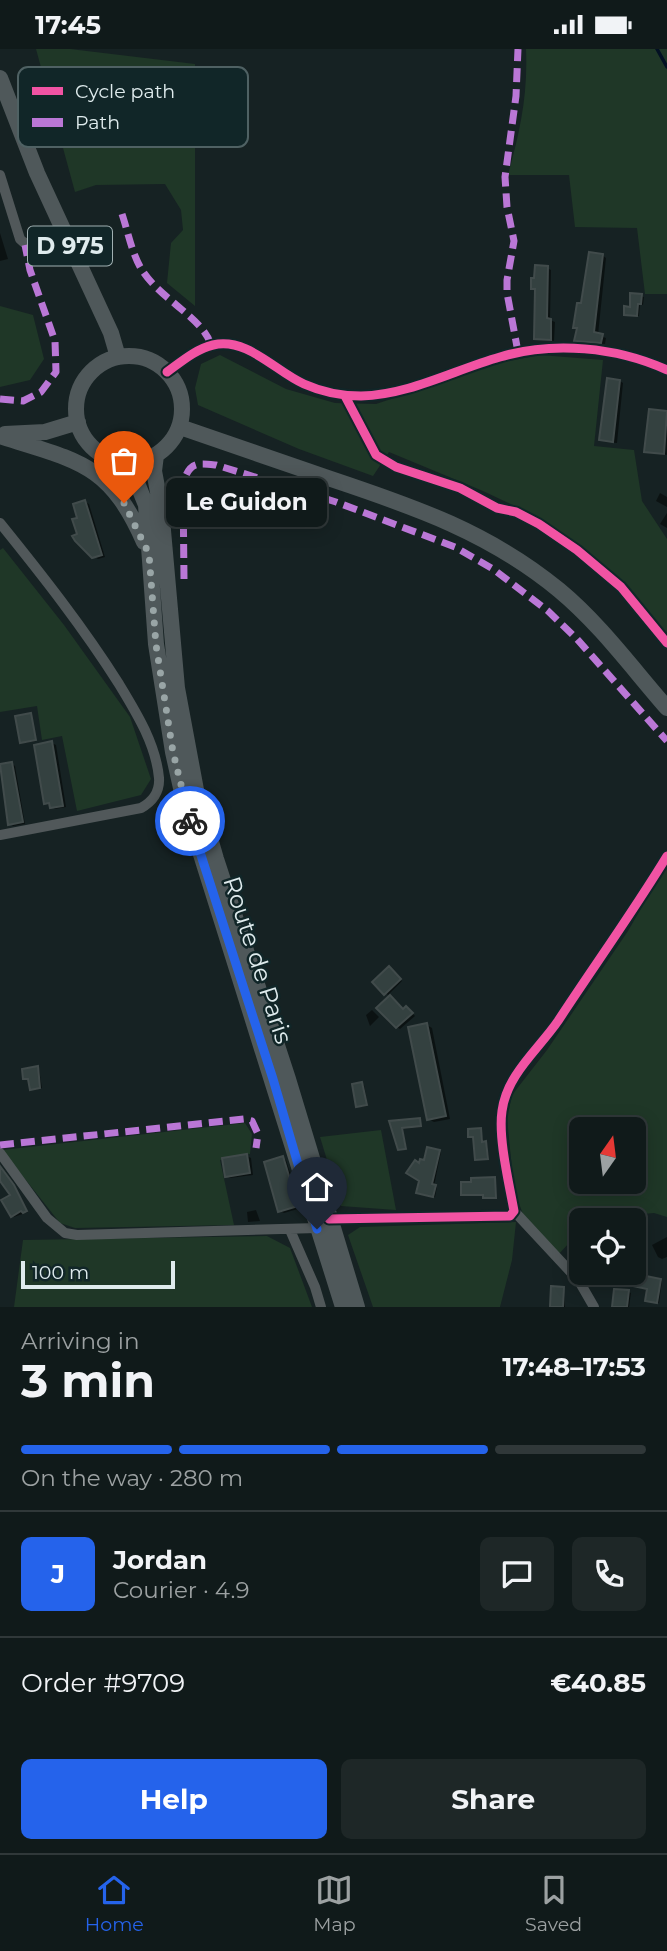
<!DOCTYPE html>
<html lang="en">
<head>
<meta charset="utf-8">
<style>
	:root { --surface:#101a1a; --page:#1e2727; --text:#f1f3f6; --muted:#9ca1a2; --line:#303839; --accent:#2563eb }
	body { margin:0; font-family:Montserrat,sans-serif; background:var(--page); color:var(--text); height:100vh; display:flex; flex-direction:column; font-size:26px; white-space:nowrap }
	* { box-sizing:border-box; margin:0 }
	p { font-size:23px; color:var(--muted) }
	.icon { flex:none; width:38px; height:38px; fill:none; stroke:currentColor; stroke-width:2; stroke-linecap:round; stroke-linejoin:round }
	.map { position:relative; height:1258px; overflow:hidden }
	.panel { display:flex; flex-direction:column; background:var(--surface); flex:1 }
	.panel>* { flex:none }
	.needle { width:46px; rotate:14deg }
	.fabs { position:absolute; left:569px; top:1068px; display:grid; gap:14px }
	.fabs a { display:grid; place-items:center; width:77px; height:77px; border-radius:10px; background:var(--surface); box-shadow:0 4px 18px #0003,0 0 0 2px var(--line); font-size:35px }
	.scale { position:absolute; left:21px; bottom:18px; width:154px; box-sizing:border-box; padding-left:7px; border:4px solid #dfebed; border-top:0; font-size:19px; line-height:24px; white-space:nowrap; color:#dfebed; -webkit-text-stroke:5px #112628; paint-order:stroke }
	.pin { position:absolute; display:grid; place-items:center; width:60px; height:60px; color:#fff; margin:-72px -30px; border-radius:50% 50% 50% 0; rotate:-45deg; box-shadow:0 0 7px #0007 }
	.pin .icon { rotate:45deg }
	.courier { position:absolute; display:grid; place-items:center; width:70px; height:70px; margin:-35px; border:5px solid #2563eb; border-radius:50%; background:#fff; color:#222; box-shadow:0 2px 9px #0007 }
	.bubble { position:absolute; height:49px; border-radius:10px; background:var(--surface); box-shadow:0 4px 18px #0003,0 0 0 2px var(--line); font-size:23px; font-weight:700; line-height:49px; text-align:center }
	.headline em { font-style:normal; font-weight:700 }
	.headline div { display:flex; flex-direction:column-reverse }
	.headline { display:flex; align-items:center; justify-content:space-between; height:119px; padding:0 21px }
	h1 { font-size:46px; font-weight:700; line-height:52px }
	.bar { display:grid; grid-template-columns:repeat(4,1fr); gap:10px 7px; align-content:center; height:84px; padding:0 21px }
	.bar i { height:9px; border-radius:5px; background:var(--line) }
	.bar .current { background:var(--accent) }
	.bar p { grid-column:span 4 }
	.line { display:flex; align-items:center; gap:18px; padding:0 21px; border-top:2px solid var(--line) }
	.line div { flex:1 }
	.round { display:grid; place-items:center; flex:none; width:74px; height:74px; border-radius:10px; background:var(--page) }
	.cta { display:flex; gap:14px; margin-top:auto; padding:14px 21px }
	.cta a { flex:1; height:80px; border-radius:10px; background:var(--accent); color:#fff; font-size:28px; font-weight:700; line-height:80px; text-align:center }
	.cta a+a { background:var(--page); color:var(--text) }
	.status { display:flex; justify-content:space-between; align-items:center; height:49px; padding:0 35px; background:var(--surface); direction:ltr }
	.status svg { height:19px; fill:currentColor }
	.tab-bar { display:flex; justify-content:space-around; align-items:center; height:98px; border-top:2px solid var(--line); background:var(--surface); font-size:19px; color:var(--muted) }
	.tab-bar a { display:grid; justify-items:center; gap:4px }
	.tab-bar .current { color:var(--accent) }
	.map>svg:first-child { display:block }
	.green { fill:#1f3727; fill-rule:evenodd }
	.shadow { fill:#0007 }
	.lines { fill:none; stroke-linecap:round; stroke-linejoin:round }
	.stream { stroke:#031023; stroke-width:3.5 }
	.building { fill:#344140; stroke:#414b4b; stroke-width:2 }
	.minor { stroke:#51585a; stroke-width:10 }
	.primary { stroke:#4f585a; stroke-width:16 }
	.quiet { stroke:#ba77d6; stroke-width:7; stroke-dasharray:14 7; stroke-linecap:butt }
	.cycleway-casing { stroke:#112628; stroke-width:13 }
	.cycleway { stroke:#f153a3; stroke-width:9 }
	.done { stroke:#99a5a6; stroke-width:7; stroke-dasharray:0 12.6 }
	.route { stroke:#2563eb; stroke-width:9 }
	.labels { text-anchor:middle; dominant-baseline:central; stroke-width:5; stroke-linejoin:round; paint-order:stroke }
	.shield { fill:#112628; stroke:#a1b0b2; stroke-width:2 }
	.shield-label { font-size:23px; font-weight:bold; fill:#dfebed }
	.street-label { font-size:24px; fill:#dfebed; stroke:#112628 }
	.key { fill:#112628; stroke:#4f6163; stroke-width:2 }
	.key-label { font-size:19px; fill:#dfebed }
</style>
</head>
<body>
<div class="status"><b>17:45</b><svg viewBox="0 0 49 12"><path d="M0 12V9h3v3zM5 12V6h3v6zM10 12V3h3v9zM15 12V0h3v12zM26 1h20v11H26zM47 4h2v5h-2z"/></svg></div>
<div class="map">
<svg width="667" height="1258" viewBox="0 0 667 1258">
	<rect width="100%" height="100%" fill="#162223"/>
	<path class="green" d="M36,0H70L195,15V257L167,234L171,194L183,181L181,161L165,135L96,136L75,143Z
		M526,0H667V245H645L637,179L575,178L569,126H508C520,82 528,46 526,0Z
		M0,257L33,266L44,310L30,331L0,338Z
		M220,306L286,340L335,354L376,355L502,313L540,306L603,311L594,397L634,401L642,452L667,490V585L634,545L603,516L542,470L483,442L389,403L373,427L299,400L198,356L195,339L201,315Z
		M3,499L64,576L130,668L151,730L141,746L77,762L62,687L42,691L37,657L0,663V501Z
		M667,814V1168L654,1164L581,1171V1181L558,1206L524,1168L514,1141L507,1069L512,1046L547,1001L628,882ZM581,1080H634V1132H581Z
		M245,1074L252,1085L250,1105L220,1111L234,1176L75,1179L60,1174L2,1101Z
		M381,1081L396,1161L341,1157L320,1088Z
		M516,1173L512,1211L500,1258H373L348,1186L360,1178Z
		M267,1187L290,1199L312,1258H14L23,1191Z"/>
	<path class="shadow" d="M0,184L8,210L0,212Z
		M602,206L606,209L598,286L606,289L605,295L580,293L576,291L578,280L575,278Z
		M547,219L551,221L550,271L555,273L554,292L536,289V241L533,239Z
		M632,246L644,248L643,256L640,255L639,267L625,265L631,260Z
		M620,332L623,334L617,394L605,393L601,390Z
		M650,362L667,364V406L645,402Z
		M660,444L667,448V458L656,452Z
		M85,453L89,455L105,508L98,510L93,507L79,486V470Z
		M667,464V479L660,475Z
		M31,666L37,692L24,694L22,693Z
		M52,694L56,696L66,758L55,760L46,754Z
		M12,715L15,717L25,775L13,777L10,775Z
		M391,920L402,932L388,946L374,933Z
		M391,948L405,961L407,959L415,967L400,980L397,978Z
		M372,961L379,968L370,977L366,966Z
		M427,976L432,979L450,1070L434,1073L428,1070Z
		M37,1019L39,1020L42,1039L33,1041L30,1030L25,1029Z
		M362,1035L364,1036L368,1057L360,1058L358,1057Z
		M419,1071L422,1078L403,1080L407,1101L399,1100L392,1074Z
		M481,1080L483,1094L487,1095L489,1110L478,1111L474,1088L470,1087Z
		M439,1102L441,1103L434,1137L437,1138L435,1148L420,1144V1117Z
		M247,1107L251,1109L253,1126L230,1129L226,1127Z
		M282,1109L286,1111L301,1159L284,1164L280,1162Z
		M6,1126L28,1163L14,1168L12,1167L13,1147L0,1129Z
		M256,1161L260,1172L248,1173L247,1163Z
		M634,1183L637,1185L640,1214H634Z
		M667,1188V1208L662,1210L658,1208L652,1196Z
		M660,1231L662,1232L659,1254L649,1252Z
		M564,1240L565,1258H551Z
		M629,1243L631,1244L629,1258H614Z"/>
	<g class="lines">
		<path class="stream" d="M657,0L667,18"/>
	</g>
	<path class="building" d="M589,203L603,205L594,283L603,285L601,294L574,292L577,279H573L577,254H581Z
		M535,216L548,217L547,269L551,270V291L534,290L535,240H531V229H534Z
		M630,244L642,245L641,255H638L637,267L624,266V257L630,258Z
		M607,329L620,331L613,393L599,391Z
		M649,360L667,362L664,405L644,403Z
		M85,451L102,506L92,509L75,492L72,487L77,485L72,470L77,469L73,455Z
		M31,664L36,691L20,694L15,667Z
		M52,692L63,757L50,759L49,754L44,755L34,696Z
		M12,713L23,773L8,776L0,715Z
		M389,917L401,930L384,946L372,933Z
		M390,946L403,960L406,957L413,964L396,979L376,959Z
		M427,974L446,1067L427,1071L408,978Z
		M38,1017L40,1039L30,1041L28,1030H23L22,1020Z
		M362,1033L367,1056L356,1058L352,1035Z
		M420,1069L421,1077L402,1079L406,1100L398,1101L389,1072Z
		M481,1079L482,1093L486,1092L488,1110L475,1111L473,1088H468V1080Z
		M427,1098L440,1101L432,1135L436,1136L433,1148L416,1144L419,1132L406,1124L415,1111L419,1114L420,1110L424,1111Z
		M247,1105L250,1124L225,1128L222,1109Z
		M283,1107L298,1157L278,1163L264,1113Z
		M0,1117L14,1136L27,1162L23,1164L21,1162L11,1168L1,1151L10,1146L0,1132Z
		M495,1128L496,1149H483V1146H461V1133H471V1129Z
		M636,1225L661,1230L657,1254L645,1252L647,1240L633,1237Z
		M551,1237L564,1238L563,1258H550Z
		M614,1240L629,1241L627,1258H612Z"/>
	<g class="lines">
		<path class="minor" d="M0,126L20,190C33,204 50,190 64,183
			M167,323C181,313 196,300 213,296C247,288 275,322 304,335C322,343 341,347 361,347C409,346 454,321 500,308C553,292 617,298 667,321
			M0,474C42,526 83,578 119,635C136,663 156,695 159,729C160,743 152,753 141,759L0,786
			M0,1104L47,1169L65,1184L77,1186L317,1179
			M514,1162L579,1232L594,1258
			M329,1170L510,1167L514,1162C509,1134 498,1089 502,1062C507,1025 538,1001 558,972C594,917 633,863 667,807
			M290,1181L315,1238L321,1258"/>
		<path class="primary" d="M0,29L37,124L111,284L118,308
			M76 360a53 53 0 1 1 106 0a53 53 0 1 1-106 0Z
			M180,378C230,395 281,413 331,430C415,458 490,484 559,541C600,575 632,619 667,659
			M5,385L45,383L78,373
			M0,387C77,412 109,413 144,493
			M156,406L154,422L161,459L177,639L196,741L216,810L288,1030L357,1258
			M120,413L135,429L146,456L156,595L173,703L183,748L343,1258"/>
		<path class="quiet" d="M122,165C128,183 132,205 142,221C160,250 203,269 211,296
			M518,303L507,244V231L514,192L507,158L505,128L516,47L518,0
			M0,350L23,352L41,343L56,323L55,292L30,221L25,196
			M184,530L183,434C190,413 196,414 216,416L336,453L455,498L493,520L548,562L577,590L667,692
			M0,1096L244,1070L252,1072L258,1085L256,1099"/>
		<defs>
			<path id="cycleway" d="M167,323C181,313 196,300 213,296C247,288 275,322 304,335C322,343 341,347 361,347C409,346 454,321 500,308C553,292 617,298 667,321
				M345,347L376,406L396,418L460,439L497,459L516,463L539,475L577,501L621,538L667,594
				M329,1170L510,1167L514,1162C509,1134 498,1089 502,1062C507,1025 538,1001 558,972C594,917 633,863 667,807"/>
		</defs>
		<use href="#cycleway" class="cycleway-casing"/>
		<use href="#cycleway" class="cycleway"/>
	</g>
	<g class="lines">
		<path class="done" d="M124,454L149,505L156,596L173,703L190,772"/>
		<path class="route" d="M190,772L273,1030L317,1180"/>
	</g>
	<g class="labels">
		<rect class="shield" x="28" y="177.5" width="84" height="39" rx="5"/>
		<g class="shield-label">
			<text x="70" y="197">D 975</text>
		</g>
		<g class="street-label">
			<text transform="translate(258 911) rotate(72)">Route de Paris</text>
		</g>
	</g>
	<rect x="18" y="18" width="230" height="80" rx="10" class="key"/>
	<rect x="32" y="38" width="31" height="8" fill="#f153a3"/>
	<rect x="32" y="69" width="31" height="9" fill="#ba77d6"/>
	<g class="key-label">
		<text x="75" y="49">Cycle path</text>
		<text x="75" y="80">Path</text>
	</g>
</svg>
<div class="fabs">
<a><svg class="needle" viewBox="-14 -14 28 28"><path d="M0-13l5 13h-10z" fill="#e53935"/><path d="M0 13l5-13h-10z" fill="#9ca1a2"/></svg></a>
<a><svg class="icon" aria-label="locate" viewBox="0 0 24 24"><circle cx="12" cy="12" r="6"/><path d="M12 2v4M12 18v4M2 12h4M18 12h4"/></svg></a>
</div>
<div class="scale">100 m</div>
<div class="pin" style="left:124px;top:454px;background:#ea580c"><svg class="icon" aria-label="bag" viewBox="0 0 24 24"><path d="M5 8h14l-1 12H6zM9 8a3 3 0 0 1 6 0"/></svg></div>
<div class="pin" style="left:317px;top:1180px;background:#1f2937"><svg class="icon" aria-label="home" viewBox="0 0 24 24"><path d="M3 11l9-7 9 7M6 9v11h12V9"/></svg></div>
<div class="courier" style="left:190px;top:772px"><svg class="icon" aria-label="bike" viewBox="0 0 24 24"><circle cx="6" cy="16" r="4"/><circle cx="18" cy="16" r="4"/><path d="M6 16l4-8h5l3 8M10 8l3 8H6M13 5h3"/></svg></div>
<div class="bubble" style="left:166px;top:429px;width:161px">Le Guidon</div>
</div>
<section class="panel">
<div class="headline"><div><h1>3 min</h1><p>Arriving in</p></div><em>17:48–17:53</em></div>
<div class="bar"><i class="current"></i><i class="current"></i><i class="current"></i><i></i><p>On the way · 280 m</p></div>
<div class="line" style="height:126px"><b class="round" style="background:var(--accent);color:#fff">J</b><div><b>Jordan</b><p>Courier · 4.9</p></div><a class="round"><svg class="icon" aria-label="chat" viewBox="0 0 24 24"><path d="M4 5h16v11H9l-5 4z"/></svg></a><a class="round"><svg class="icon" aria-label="phone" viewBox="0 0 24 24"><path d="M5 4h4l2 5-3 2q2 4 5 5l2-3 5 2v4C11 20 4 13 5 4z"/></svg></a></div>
<div class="line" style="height:91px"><div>Order #9709</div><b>€40.85</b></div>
<div class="cta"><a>Help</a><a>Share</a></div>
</section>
<nav class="tab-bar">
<a class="current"><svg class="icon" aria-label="home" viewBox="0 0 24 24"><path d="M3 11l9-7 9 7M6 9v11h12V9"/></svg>Home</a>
<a><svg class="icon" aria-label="map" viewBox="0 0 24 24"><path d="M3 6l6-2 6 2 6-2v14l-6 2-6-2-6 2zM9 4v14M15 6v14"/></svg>Map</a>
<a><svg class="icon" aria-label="saved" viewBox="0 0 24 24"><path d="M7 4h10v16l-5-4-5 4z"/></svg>Saved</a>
</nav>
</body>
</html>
